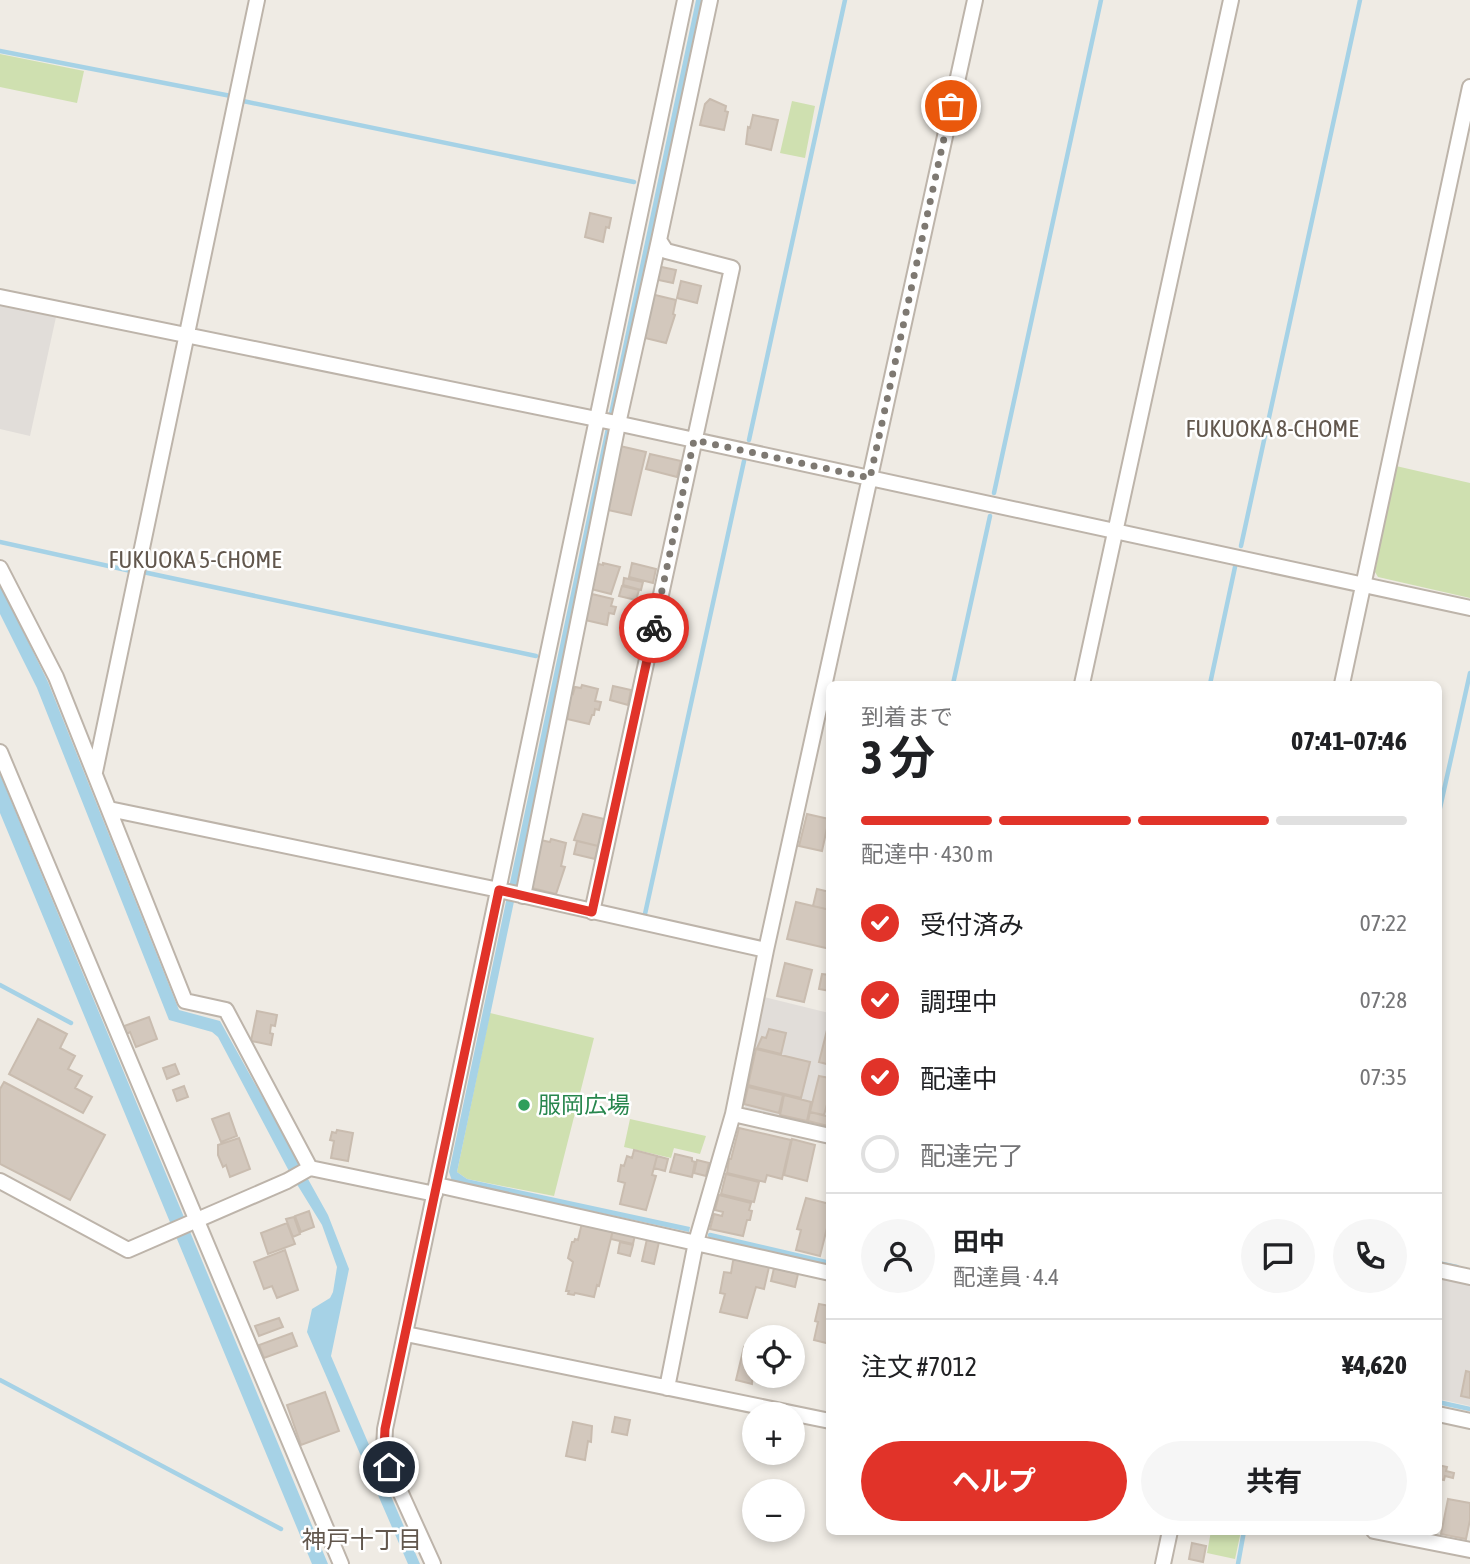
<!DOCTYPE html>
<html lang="ja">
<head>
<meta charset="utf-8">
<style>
	:root { --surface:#fff; --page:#f6f6f6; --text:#202124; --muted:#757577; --line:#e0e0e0; --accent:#e13329 }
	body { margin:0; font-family:"Asap Condensed","Noto Sans JP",sans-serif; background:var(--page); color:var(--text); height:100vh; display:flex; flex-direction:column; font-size:26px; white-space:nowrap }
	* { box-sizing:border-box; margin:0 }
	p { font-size:23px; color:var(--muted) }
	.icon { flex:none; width:38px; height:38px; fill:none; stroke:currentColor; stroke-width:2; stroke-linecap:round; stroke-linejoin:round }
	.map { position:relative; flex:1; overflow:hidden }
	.side { position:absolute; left:826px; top:681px; width:616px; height:854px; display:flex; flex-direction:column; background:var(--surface); border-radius:10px; box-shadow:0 4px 10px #0003 }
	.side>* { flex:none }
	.controls { position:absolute; left:742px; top:1325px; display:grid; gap:14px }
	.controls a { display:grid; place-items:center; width:63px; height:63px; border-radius:50%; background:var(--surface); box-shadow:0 4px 10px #0003; font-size:35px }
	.pin { position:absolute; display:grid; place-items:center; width:60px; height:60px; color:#fff; margin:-30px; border:4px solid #fff; border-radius:50%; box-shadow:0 2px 7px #0007 }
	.courier { position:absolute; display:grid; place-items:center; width:70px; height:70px; margin:-35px; border:5px solid #e13329; border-radius:50%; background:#fff; color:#222; box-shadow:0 2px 9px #0007 }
	.head em { font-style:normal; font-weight:700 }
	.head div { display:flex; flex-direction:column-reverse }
	.head { display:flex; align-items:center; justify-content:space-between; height:119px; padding:0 35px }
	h1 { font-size:46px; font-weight:700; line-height:52px }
	.bar { display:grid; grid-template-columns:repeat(4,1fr); gap:10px 7px; align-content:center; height:84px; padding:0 35px }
	.bar i { height:9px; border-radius:5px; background:var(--line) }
	.bar .on { background:var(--accent) }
	.bar p { grid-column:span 4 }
	.line { display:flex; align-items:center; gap:18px; padding:0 35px; border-top:2px solid var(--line) }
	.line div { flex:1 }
	.round { display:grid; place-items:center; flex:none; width:74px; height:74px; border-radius:37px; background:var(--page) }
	ol { padding:0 35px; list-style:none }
	li { display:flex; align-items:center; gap:21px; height:77px }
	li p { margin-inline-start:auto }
	li .icon { padding:7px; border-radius:50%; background:var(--accent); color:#fff; stroke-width:4 }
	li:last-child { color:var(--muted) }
	li i { width:38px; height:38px; border:4px solid var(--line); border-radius:50% }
	.primary-button { display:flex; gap:14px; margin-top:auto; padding:14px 35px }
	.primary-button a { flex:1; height:80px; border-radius:42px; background:var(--accent); color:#fff; font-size:28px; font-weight:700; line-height:80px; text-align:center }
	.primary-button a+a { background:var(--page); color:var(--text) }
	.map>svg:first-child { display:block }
	.industrial { fill:#e1ddd9 }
	.green { fill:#cfe0b0 }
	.water { fill:#a6d2e6 }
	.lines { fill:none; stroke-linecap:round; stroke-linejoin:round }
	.stream { stroke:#a6d2e6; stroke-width:4.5 }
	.building { fill:#d3c8bd; stroke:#c9bcaf; stroke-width:2 }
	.street-casing { stroke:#bdb4aa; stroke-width:18 }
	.street { stroke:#fff; stroke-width:14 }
	.done { stroke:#7e7972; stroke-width:7; stroke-dasharray:0 12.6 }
	.route { stroke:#e13329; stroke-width:9 }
	.leisure-dot { fill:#2e9e5b; stroke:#fff; stroke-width:2.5 }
	.labels { text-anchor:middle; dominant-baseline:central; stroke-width:5; stroke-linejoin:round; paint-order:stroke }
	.leisure-label { font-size:23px; fill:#27864d; stroke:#fff; text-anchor:start }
	.neighbourhood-label { font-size:24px; fill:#62574d; stroke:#fff }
</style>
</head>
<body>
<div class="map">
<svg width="1470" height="1564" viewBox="0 0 1470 1564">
	<rect width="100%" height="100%" fill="#efebe4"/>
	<path class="industrial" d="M0,305L56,317L30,436L0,429Z
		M764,997L829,1013V1127L746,1108L742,1102Z
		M1439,1278L1470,1285V1406L1439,1399Z"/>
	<path class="green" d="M0,54L84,71L77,103L0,87Z
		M792,101L815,106L805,158L780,153Z
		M1396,466L1470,483V598L1378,577L1375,572Z
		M490,1013L594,1038L554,1196L467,1179L457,1172Z
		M630,1119L706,1136L700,1154L674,1148L671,1158L624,1147Z
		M1211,1531H1241L1235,1559L1207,1553Z"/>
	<path class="water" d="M696,0H704L457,1172L467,1179L690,1227L689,1232L452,1181L449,1172Z
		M0,584L48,682L179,1010L220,1021L328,1215L349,1269L331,1356L420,1564H408L307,1332L312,1309L330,1298L333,1292L337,1267L322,1225L290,1173L218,1037L212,1032L169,1020L37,688L0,614Z
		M0,774L328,1564H312L0,813Z"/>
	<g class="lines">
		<path class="stream" d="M0,51L231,96
			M243,101L634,182
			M749,440L845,0
			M994,493L1101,0
			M0,542L131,571
			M1241,546L1360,0
			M143,572L536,656
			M953,684L990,516
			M1210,684L1235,567
			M1438,817L1470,673
			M645,914L744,461
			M0,985L71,1023
			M710,1235L830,1263
			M1438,1263L1457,1267
			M0,1380L281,1529
			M1438,1402L1470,1409
			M1238,1564L1244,1531"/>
	</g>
	<path class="building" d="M710,99L726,106L725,111L728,112L724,130L700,125L705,104Z
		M753,115L778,120L771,150L746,144L748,127L750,128Z
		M590,213L611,218L609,228L606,227L603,242L585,237Z
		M657,266L676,270L673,283L654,279Z
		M681,281L701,286L697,303L677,298Z
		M651,294L676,300L673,314L675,315L666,343L641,337Z
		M620,446L646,452L631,515L608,510Z
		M650,454L681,461L677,477L646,469Z
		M603,563L620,567L611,594L591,589L596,567L599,564L603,565Z
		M632,563L656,569L653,583L629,577Z
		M624,578L643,582L641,590L623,585Z
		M622,586L639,590L636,600L619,596Z
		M592,594L613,599L611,606L616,607L614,614L609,613L607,625L585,620L588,609L584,608L586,599L590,600Z
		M582,685L598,689L595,701L601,702L599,710L595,709L594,715H592L589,724L567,719L571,693L573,694L575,687L581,688Z
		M613,686L631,690L628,705L610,700Z
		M583,814L604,819L598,846L574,840Z
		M807,814L829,819L822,851L799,846Z
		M551,839L566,843L561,866L565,867L556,894L528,887L540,840L550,842Z
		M577,841L598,846L595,859L574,854Z
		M817,889L830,892V910L813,906Z
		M796,902L830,910V949L787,939Z
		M785,963L812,970L804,1002L777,996Z
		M822,974L830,975V991L819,989Z
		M257,1011L277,1015L275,1026L271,1025L270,1033L273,1034L271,1045L251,1041Z
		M149,1017L157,1039L136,1047L130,1032L127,1034L124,1026Z
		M830,1018V1065L819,1062Z
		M38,1019L67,1034L60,1048L75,1056L68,1069L82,1076L75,1088L92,1097L83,1113L9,1074Z
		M769,1029L786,1033L781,1054L757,1048L762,1037L766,1038Z
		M756,1049L810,1062L801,1098L748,1085Z
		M175,1064L179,1074L167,1079L163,1068Z
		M819,1076L830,1078V1094L824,1115L810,1112Z
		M4,1082L105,1135L70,1200L0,1164V1089Z
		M184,1086L188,1097L177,1101L173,1090Z
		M748,1087L783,1095L779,1113L744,1104Z
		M784,1095L811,1102L807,1121L780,1115Z
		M810,1112L830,1117L828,1126L808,1121Z
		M229,1113L237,1136L221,1142L212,1119Z
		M739,1128L791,1140L782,1179L767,1175L765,1182L727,1173L729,1159H731Z
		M337,1130L353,1133L348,1161L331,1158L334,1141L330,1140L332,1132L336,1133Z
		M239,1138L250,1169L230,1177L226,1165L223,1167L218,1155V1145Z
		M792,1139L815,1145L807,1181L784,1175Z
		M634,1150L657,1156L652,1175L656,1176L646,1210L620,1204L625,1183L618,1181L621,1165L624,1166L627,1156L632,1158Z
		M675,1154L692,1158V1161L695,1162L692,1177L670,1172Z
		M657,1156L668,1159L665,1171L654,1168Z
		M697,1160L709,1163L706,1176L694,1173Z
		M726,1174L759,1182L754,1202L721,1194Z
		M719,1195L751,1203L749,1210L752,1211L750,1220H747L743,1236L710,1229L714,1214L722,1216L723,1212L715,1210Z
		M806,1198L830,1204V1216L820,1256L796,1250L801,1230L797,1229Z
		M309,1211L314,1227L301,1232L295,1216Z
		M294,1217L300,1234L293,1237L286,1219Z
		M287,1223L295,1244L268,1254L261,1233Z
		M582,1223L613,1230L599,1286L597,1285L594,1297L575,1293L574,1295L568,1294L569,1291H566L573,1262L568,1258L572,1242H574L575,1239L578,1240Z
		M613,1229L635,1235L633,1244L611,1239Z
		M647,1239L659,1242L654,1264L642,1261Z
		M620,1242L633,1245L630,1256L618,1253Z
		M285,1250L298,1290L277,1298L272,1286L264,1289L254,1262Z
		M736,1259L769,1267L764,1289L756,1287L747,1318L720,1312L725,1294L720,1293L724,1272L731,1273L733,1261Z
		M774,1268L798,1274L795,1287L771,1281Z
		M819,1304L830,1306V1344L814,1340L818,1322L815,1321Z
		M279,1318L283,1327L259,1336L255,1326Z
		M292,1333L297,1346L264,1358L259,1345Z
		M744,1347L754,1349L752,1384L736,1380Z
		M1466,1371L1470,1372V1398L1461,1396Z
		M325,1392L339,1431L301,1445L287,1405Z
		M615,1417L630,1420L627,1435L612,1432Z
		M573,1422L592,1426L591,1442L588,1441L585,1460L566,1456Z
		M1438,1465L1447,1467L1446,1471L1454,1473L1453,1478L1445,1476L1444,1480L1438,1479Z
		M1448,1499L1470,1503V1520L1466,1539L1441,1534Z
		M1192,1543L1206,1546L1203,1562L1189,1559Z"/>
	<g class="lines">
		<defs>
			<path id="street" d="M0,297L616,423L1470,608
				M0,568L56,677L185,1001L226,1010L310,1168L435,1194
				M1082,684L1231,0
				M1342,684L1470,87
				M0,752L341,1564
				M95,772L257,0
				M109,809L499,890L766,950
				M523,896L618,424L659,240
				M592,912L732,268L666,251L659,240L710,0
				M733,1114L830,1136
				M0,1181L128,1250L287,1181L310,1168
				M437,1185L830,1273
				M1438,1270L1470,1277
				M406,1334L830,1421
				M667,1388L696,1242L733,1114L766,950L975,0
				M1438,1414L1470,1421
				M1374,1531L1470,1550
				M433,1564L389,1467L384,1450L385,1429L685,0
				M1163,1564L1170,1531"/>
		</defs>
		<use href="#street" class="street-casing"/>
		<use href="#street" class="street"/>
	</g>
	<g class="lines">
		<path class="done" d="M654,628L694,440L870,478L951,106"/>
		<path class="route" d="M389,1467L384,1450L385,1429L499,890L592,912L654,628"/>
	</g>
	<circle class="leisure-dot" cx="524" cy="1105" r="7"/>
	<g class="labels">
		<g class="leisure-label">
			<text x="538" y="1105">服岡広場</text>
		</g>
		<g class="neighbourhood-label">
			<text x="1272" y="428">FUKUOKA 8-CHOME</text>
			<text x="195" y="559">FUKUOKA 5-CHOME</text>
			<text x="362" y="1539">神戸十丁目</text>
		</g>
	</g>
</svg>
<div class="controls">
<a><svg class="icon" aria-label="locate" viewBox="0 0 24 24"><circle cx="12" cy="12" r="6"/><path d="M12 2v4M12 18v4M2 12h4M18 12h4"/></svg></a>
<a>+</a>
<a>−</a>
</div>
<div class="pin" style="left:951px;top:106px;background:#ea580c"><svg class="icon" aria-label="bag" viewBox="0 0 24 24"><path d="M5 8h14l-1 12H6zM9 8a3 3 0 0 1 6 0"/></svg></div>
<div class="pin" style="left:389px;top:1467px;background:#1f2937"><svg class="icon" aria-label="home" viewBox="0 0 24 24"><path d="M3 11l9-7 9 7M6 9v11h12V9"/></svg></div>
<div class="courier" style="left:654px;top:628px"><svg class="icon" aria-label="bike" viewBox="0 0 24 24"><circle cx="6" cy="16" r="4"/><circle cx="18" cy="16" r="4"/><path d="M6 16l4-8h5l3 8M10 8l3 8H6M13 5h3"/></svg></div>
<section class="side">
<div class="head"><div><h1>3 分</h1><p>到着まで</p></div><em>07:41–07:46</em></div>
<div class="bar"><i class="on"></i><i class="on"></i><i class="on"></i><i></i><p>配達中 · 430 m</p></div>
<ol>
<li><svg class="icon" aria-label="check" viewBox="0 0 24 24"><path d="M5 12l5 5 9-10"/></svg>受付済み<p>07:22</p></li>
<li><svg class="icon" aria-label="check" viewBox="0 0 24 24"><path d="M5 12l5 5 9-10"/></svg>調理中<p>07:28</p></li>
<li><svg class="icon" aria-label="check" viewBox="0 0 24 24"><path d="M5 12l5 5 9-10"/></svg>配達中<p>07:35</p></li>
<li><i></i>配達完了</li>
</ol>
<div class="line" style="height:126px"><a class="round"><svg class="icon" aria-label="person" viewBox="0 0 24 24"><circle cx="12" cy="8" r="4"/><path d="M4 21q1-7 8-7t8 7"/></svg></a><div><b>田中</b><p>配達員 · 4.4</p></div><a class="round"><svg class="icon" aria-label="chat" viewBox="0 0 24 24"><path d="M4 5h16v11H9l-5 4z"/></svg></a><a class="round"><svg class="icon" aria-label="phone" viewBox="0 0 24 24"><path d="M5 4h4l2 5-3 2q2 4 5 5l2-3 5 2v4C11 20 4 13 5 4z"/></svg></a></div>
<div class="line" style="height:91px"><div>注文 #7012</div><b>¥4,620</b></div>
<div class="primary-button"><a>ヘルプ</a><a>共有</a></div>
</section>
</div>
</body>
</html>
